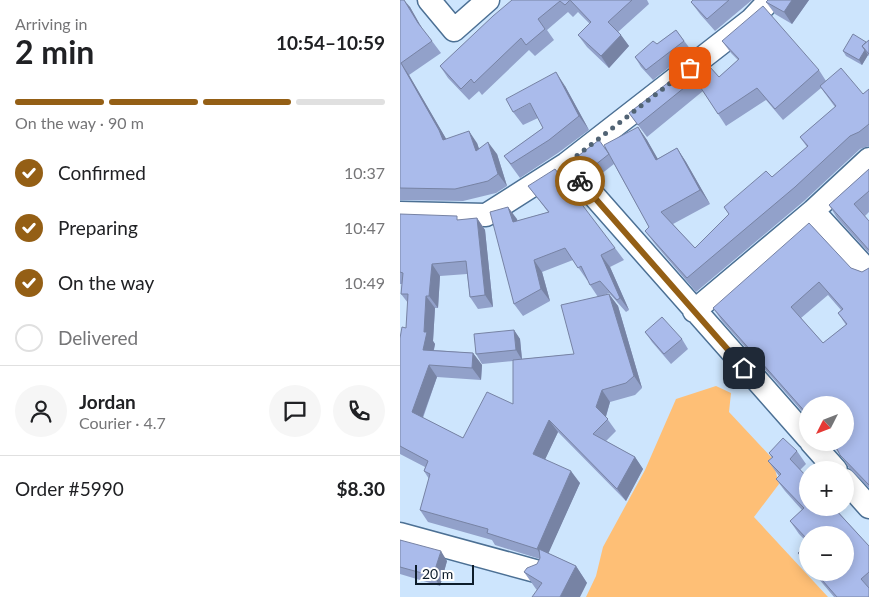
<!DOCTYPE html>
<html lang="en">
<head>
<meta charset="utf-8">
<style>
	:root { --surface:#fff; --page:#f6f6f6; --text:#202124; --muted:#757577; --line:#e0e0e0; --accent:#945f15 }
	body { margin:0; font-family:Lato,sans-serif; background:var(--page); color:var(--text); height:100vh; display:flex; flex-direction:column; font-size:19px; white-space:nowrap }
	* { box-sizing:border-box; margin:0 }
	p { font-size:16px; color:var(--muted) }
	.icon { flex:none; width:28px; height:28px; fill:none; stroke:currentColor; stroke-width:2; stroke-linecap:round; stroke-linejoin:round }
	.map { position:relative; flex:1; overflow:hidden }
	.details { display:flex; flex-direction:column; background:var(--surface); width:400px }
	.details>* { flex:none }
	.needle { width:32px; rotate:228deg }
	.controls { position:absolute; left:399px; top:396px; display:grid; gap:10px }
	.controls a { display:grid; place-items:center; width:55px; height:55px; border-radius:50%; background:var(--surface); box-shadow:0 2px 12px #0003; font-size:25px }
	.scale { position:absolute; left:15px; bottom:12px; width:59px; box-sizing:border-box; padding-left:5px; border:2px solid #0e1d2b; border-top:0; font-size:14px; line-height:18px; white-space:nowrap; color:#0e1d2b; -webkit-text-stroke:4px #fff; paint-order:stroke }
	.pin { position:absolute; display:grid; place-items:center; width:42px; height:42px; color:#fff; margin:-21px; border-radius:10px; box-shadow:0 2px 8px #0006 }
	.courier { position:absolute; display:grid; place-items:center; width:50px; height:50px; margin:-25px; border:4px solid #945f15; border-radius:50%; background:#fff; color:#222; box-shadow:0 1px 6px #0007 }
	.headline em { font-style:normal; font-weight:700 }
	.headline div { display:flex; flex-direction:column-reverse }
	.headline { display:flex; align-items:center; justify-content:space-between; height:85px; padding:0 15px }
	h1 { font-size:32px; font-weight:700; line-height:38px }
	.bar { display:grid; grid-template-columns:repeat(4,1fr); gap:8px 5px; align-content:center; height:60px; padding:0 15px }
	.bar i { height:6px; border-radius:4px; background:var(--line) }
	.bar .selected { background:var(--accent) }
	.bar p { grid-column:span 4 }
	.line { display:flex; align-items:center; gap:12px; padding:0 15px; border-top:1px solid var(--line) }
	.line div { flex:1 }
	.round { display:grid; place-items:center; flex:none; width:52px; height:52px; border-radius:26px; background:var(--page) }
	ol { padding:0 15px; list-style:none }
	li { display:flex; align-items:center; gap:15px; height:55px }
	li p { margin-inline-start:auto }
	li .icon { padding:5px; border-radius:50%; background:var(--accent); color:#fff; stroke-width:4 }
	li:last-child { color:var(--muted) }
	li i { width:28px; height:28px; border:2px solid var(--line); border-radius:50% }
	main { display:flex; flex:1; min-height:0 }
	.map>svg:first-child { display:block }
	.green { fill:#febf76 }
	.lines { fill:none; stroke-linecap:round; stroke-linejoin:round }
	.minor-casing { stroke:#4c7094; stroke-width:25 }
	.minor { stroke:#fff; stroke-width:22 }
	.wall { fill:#92a1ca; fill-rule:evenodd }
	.shaded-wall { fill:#7783a4 }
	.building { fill:#aabbeb; stroke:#7783a4; fill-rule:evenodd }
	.done { stroke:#516374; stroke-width:5; stroke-dasharray:0 9 }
	.route { stroke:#945f15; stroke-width:6 }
</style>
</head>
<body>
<main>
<section class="details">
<div class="headline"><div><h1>2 min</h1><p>Arriving in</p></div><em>10:54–10:59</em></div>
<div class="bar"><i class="selected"></i><i class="selected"></i><i class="selected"></i><i></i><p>On the way · 90 m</p></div>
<ol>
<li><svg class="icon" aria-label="check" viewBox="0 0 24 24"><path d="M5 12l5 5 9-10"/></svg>Confirmed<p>10:37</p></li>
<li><svg class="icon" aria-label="check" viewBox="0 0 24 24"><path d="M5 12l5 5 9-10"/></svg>Preparing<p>10:47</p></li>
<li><svg class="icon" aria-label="check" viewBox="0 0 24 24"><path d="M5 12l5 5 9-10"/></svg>On the way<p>10:49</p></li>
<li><i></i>Delivered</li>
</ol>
<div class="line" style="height:90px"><a class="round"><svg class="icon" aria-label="person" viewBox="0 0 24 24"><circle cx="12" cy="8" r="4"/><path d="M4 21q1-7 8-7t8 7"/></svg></a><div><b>Jordan</b><p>Courier · 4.7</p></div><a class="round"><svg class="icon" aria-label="chat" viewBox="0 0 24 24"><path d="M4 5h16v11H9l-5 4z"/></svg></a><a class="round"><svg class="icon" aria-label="phone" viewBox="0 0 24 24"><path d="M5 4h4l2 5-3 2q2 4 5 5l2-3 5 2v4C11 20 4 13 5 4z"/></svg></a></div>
<div class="line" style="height:65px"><div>Order #5990</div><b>$8.30</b></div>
</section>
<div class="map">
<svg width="469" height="597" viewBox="0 0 469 597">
	<rect width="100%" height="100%" fill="#cde5fd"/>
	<path class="green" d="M316,386L331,393L329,412L372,458L379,484L354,517L428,597H186L196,576L203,547L245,470L276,399Z"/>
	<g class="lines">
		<defs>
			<path id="minor" d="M29,0L54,30L88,0
				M166,164L408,438
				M413,211L469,272
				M0,213L86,215L166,164L351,20L370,0
				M294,311L413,211L469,159
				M411,442L436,470
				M445,480L469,507
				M0,534L139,572"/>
		</defs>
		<use href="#minor" class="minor-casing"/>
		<use href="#minor" class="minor"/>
	</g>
	<path class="wall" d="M0,0L10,7L22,29L32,41L41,53L9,75L46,139L77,143L79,149L97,154L107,186L96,193L63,201L0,200Z
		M112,0H247L249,4L218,32L229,46L209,68L187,47L178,35L190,24L178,12L173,17L168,12L147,30L154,40L135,56L129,50L82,95L79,91L69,100L48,78L40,66Z
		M293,0H352L315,31L300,14L291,2Z
		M409,0L392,24L375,14L366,2Z
		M276,30L291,50L253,80L241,67L235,57L257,44Z
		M469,40V56L468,55L462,65L446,56L443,51L466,42Z
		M322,41L419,70L426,81L463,94L469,89V146L460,149L404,201L296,292L255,244L245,231L249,227L214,164L196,178L185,166L178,156L208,151L238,127L247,140L257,159L277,148L286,162L310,204L273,224L295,248L329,214L324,207L372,177L407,147L400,137L435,107L421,88L383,120L366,100L326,126L303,91L247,137L229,113L301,57L319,77L338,60L331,53Z
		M165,86L189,130L158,153L120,178L104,156L143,128L138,118L123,125L113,112Z
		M469,169V212L465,216L469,221V253L437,218L429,205Z
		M128,186L215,248L224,260L210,267L229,310L226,312L209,293L202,296L209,294L218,306L242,388L235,395L210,402L206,417L216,431L206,441L235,457L243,469L226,501L158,432L145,459L180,483L148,553L176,566L187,583L137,590L136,589L124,572L137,564L140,559L95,545L92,540L28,522L20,510L29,479L24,471L25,467L0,454V338L6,328L8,303L1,294L2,284H0V214L60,220L77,218L85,230L93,307L78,309L70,297L67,274L40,276L38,308H35L33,341L35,344L34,350L73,353L82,365L81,380L37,377L23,418L63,438L113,404V361L82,364L76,354L114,330L120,339L122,359L174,354L198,297L190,285L188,280H187L173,260L142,272L150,301L123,316L114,304L108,207L117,221L148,212Z
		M451,268L462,272L469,268V488L449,468L440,454L429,442H445L408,405V418L322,321L313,308ZM428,295L441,310L438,313L446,325L423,343L401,318Z
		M245,332L282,339L288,349L271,364L252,342Z
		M397,451L406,464L400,470L469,546V597H434L413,572H445L408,535V543L399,534L390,521L402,510L385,491L376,479L379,476L368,461L372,458L369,453Z
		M0,540L47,561L40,586L0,574Z
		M398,553L408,564V566Z"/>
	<path class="shaded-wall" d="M4,0L10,7L26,35L18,23Z
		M392,0H409L392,24L384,12Z
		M221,35L229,46L209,68L201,56Z
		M465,50L468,55L462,65L459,60Z
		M1,63L9,75L48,142L43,140Z
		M156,72L165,86L189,130L179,116Z
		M238,127L247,140L266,173L256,160Z
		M69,131L77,143L84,163L76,151Z
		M88,142L97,154L107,186L98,174Z
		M277,148L286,162L310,204L300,190Z
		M108,207L117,219L121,234L113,222Z
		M77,218L85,230L93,307L85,295Z
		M201,255L210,267L229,310L220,298Z
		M134,260L142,272L150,301L141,289Z
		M32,264L40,276L38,308L29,296Z
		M209,294L218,306L242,388L234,376Z
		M26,296L35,308L33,341L35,344L31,362L23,350Z
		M114,330L120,339L122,360L116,350Z
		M73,353L82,365L81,380L72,368Z
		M29,365L37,377L20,424L12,412Z
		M202,390L210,402L205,419L196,407Z
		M149,420L158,432L142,466L133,454Z
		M235,457L243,469L226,501L217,489Z
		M171,471L180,483L145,561L137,549Z
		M41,551L47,561L40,586L33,576Z
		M176,566L187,583L180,597H160Z"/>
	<path class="building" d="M0,0H4L18,23L32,41L1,63L39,130L43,140L69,131L76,151L88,142L98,174L88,181L55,189L0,188Z
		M112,0H232L208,22L221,35L201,56L178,35L191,22L170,0L165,5L160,1L138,19L145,29L126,45L121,38L74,83L71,79L61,89L40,66L93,16Z
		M293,0H329L307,19L291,2Z
		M368,0H392L384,12L366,2Z
		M363,6L419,70L375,109L357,88L318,114L295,79L238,125L229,113L301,57L319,77L339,59L322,41Z
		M276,30L284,41L246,70L235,57L253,41L257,44Z
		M453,34L466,42L462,46L465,50L459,60L443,51Z
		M469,40V54L462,46Z
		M441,68L463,94L469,89V124L459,132L450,136L395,187L287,278L245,231L249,227L204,145L238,127L256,160L277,148L300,190L261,212L295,248L329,214L324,207L366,171L372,177L408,146L400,137L436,106L420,86Z
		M156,72L179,116L149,140L111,164L104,156L143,128L130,103L113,112L106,99Z
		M199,140L209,154L190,169L178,156Z
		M155,169L215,248L201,255L220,298L217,300L200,281L190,285L181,266L178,268L165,248L134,260L141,289L114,304L90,212L108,207L113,222L149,212L128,186Z
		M469,169V191L454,204L469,221V250L429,205Z
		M0,214L57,216V220L77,218L85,295L70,297L66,261L32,264L29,296H26L24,332H27L23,350L73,353L72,368L29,365L12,412L63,438L87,392L113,404V360L174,354L161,305L209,294L234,376L226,383L202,390L196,407L208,419L193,434L235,457L217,489L149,420L133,454L171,471L137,549L87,533L88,529L20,510L30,474L24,471L28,461L0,446V338L2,327L6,328L8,294H1L3,273L0,272Z
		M409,223L451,268L462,272L469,268V485L440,455L437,449L432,442H445V405H408V415L313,308ZM419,282L443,309L438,313L447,324L423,343L391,307Z
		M262,317L282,339L264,354L245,332Z
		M114,330L116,350L76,354L74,334Z
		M383,438L397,451L390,459L408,478V508H434L469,546V572L461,579L469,588V597H437L415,572H445V535H408V540L390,521L404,508L376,479L381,474L368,461L373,457L369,453Z
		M0,540L41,551L33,576L0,567Z
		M408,544V564L398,553Z
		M139,549L176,566L160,597H132L142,583L124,572L127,568L137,564L140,558Z"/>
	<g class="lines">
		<path class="done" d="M180,181L166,164L290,68"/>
		<path class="route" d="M180,181L344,368"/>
	</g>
</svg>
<div class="controls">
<a><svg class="needle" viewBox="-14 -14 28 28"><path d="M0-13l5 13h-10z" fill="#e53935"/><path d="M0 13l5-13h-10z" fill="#757577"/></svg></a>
<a>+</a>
<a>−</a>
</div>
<div class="scale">20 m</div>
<div class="pin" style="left:290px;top:68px;background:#ea580c"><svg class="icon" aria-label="bag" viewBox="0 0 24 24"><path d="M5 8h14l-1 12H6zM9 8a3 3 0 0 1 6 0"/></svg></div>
<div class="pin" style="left:344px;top:368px;background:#1f2937"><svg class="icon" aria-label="home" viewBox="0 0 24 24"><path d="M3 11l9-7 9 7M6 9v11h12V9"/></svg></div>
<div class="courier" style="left:180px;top:181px"><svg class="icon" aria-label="bike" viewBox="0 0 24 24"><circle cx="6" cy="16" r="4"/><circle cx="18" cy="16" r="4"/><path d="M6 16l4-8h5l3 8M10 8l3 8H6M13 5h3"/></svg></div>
</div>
</main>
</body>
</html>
